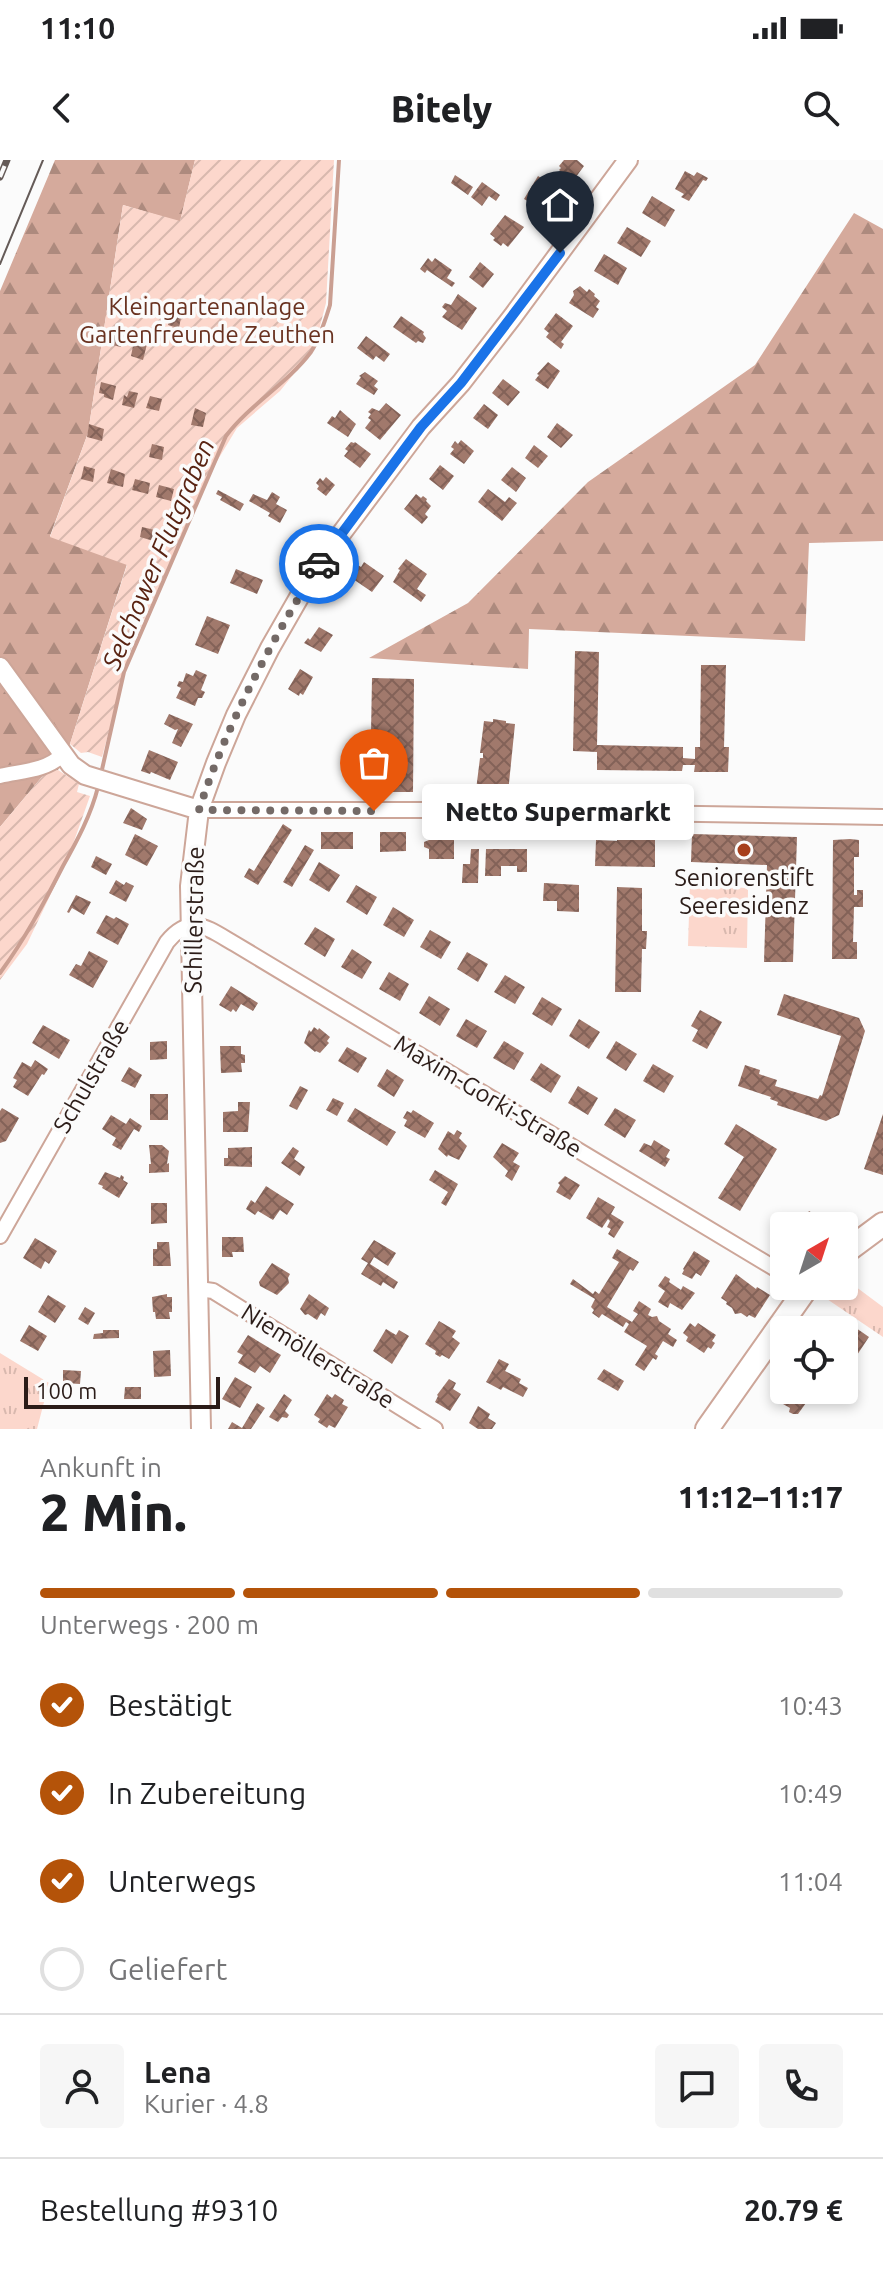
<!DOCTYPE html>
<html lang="de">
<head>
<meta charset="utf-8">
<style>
	:root { --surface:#fff; --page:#f6f6f6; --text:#202124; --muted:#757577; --line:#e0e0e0; --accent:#b45309 }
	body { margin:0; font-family:Ubuntu,sans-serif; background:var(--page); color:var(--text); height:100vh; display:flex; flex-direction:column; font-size:30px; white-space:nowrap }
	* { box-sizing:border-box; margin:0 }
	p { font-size:26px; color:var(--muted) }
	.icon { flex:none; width:44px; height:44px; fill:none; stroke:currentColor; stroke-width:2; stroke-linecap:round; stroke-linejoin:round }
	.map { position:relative; height:1269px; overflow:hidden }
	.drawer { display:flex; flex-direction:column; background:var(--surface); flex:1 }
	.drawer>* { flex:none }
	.needle { width:52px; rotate:39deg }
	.fabs { position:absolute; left:770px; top:1052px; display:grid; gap:16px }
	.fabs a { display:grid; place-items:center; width:88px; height:88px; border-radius:8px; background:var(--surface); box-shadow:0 4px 12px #0003; font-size:40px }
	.scale { position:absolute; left:24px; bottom:20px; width:196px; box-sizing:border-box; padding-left:8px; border:4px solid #2b1c18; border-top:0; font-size:22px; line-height:28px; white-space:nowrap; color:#2b1c18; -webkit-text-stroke:6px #fbfbfb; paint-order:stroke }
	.pin { position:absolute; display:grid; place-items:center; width:68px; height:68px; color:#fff; margin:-82px -34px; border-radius:50% 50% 50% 0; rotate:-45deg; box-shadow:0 0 8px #0007 }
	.pin .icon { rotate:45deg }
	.courier { position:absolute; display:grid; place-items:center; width:80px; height:80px; margin:-40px; border:6px solid #1a73e8; border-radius:50%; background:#fff; color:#222; box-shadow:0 2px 10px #0007 }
	.bubble { position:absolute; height:56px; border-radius:8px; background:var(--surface); box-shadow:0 4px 12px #0003; font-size:26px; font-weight:800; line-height:56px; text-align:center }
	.headline em { font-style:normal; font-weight:800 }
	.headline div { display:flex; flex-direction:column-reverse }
	.headline { display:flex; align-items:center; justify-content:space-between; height:136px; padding:0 40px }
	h1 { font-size:52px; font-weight:800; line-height:60px }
	.bar { display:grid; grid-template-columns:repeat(4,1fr); gap:12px 8px; align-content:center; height:96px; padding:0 40px }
	.bar i { height:10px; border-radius:6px; background:var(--line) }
	.bar .on { background:var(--accent) }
	.bar p { grid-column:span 4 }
	.line { display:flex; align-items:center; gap:20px; padding:0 40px; border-top:2px solid var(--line) }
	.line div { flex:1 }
	.round { display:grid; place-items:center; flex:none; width:84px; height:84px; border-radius:8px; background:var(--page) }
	ol { padding:0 40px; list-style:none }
	li { display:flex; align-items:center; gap:24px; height:88px }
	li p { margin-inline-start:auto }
	li .icon { padding:8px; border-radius:50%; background:var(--accent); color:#fff; stroke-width:4 }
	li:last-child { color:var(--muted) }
	li i { width:44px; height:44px; border:4px solid var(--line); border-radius:50% }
	.status { display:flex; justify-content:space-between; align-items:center; height:56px; padding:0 40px; background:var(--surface); direction:ltr }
	.status svg { height:22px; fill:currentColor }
	header { display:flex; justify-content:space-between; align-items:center; height:104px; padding:0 40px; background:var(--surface); font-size:36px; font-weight:800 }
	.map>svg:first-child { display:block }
	.grass { fill:url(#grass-tufts) }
	.forest { fill:url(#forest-firs) }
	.garden { fill:url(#garden-furrows) }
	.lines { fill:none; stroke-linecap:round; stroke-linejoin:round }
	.stream { stroke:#ca9f92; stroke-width:4 }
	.building { fill:url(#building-cross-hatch) }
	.minor-casing { stroke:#cda699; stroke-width:18 }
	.tertiary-casing { stroke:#cda699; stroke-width:22 }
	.secondary-casing { stroke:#cda699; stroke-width:26 }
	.minor { stroke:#fff; stroke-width:14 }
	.tertiary { stroke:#fff; stroke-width:18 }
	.secondary { stroke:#fff; stroke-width:22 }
	.tram { stroke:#655b58; stroke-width:2 }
	.rail-casing { stroke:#655b58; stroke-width:7 }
	.rail { stroke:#fbfbfb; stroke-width:4; stroke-dasharray:12; stroke-linecap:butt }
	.done { stroke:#746a67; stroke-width:8; stroke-dasharray:0 14.4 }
	.route { stroke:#1a73e8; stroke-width:10 }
	.poi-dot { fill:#a7401d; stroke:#fbfbfb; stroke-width:3 }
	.labels { text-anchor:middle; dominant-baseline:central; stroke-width:7; stroke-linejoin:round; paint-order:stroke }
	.park-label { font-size:24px; fill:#693220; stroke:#fbfbfb }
	.poi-label { font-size:24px; fill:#2b1c18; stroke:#fbfbfb }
	.street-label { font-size:24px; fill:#2b1c18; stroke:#fbfbfb }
	.water-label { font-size:26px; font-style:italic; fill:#592312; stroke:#fbfbfb }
</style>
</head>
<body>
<div class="status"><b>11:10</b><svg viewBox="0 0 49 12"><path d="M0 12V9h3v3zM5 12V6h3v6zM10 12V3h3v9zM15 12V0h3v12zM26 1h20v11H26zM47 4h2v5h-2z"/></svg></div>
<header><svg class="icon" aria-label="back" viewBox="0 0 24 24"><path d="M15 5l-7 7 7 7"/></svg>Bitely<svg class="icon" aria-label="search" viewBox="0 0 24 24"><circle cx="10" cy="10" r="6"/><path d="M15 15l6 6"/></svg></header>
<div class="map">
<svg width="883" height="1269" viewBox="0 0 883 1269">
	<defs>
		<pattern id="grass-tufts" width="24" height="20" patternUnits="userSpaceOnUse" patternTransform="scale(2)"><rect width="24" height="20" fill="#fcd7cc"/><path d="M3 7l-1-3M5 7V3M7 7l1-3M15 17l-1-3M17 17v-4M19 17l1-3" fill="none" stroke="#d8b8ae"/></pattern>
		<pattern id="forest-firs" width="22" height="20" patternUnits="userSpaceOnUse" patternTransform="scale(2)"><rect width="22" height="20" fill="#d5aa9c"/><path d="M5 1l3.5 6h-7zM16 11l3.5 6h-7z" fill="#ad8a7e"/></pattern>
		<pattern id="garden-furrows" width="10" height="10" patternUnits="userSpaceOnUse" patternTransform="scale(2)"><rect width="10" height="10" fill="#fcd7cc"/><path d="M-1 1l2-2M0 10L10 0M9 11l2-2" fill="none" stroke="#d8b8ae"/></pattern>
		<pattern id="building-cross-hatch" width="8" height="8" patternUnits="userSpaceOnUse" patternTransform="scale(2)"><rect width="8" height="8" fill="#a1796c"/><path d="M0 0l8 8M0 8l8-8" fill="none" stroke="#836258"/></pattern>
	</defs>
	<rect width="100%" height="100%" fill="#fbfbfb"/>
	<path class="grass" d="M690,723L745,728L748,730L747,788L688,786Z
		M844,1118L883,1147V1177L821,1135L830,1126H844Z
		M0,1193L49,1223L37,1269H0Z"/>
	<path class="forest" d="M55,0H195L180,62L123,45L88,273L50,376L127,404L70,584L58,610L46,612L0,667V131Z
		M854,53L883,69V381L809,383L805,481L529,469L528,509L369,498L468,443L588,322L755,205Z"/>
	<path class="garden" d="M195,0H334L326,143L314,189L280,231L237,268L211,311L131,489L102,597L88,592L81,593L70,584L127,405L50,377L88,273L123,45L180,61Z
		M58,610L79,624L77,632L90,636L68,698L27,784L0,820V667L46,612Z"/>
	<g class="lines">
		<path class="stream" d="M101,614L124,512L226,276C250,244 287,224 311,192C320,178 325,161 330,145L339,0
			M0,813C25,779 44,743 63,706C77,681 91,655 98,627"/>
	</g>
	<path class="building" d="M564,0H577L584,6L573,21L559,10L561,8L559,6Z
		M685,11L694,16L697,12L708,18L706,21L703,20L689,41L681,37L684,34L675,29Z
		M455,15L473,27L468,35L451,23Z
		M538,16L552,25L538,47L524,39Z
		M482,22L500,35L496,41L489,36L482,46L471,37Z
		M652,36L675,50L665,67L642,53Z
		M505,55L524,67L508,87L503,83L501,86L493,80L495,78L490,74Z
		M627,67L651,81L641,97L617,83Z
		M604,94L627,108L618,125L594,111Z
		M428,98L432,102L435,98L452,110L447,118L455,123L452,127L427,110L425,113L420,109Z
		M480,102L494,114L483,128L469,117Z
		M580,126L587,132L589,129L595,134L594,136L600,141L596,147L599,149L593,158L569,143L574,135L573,131Z
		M458,134L477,148L462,170L442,157L447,151L442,147L445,143L451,145Z
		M171,149L182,152L179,168L168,165Z
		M556,153L573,166L561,182L564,184L561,189L546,177L549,173L544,169Z
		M401,156L424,172L423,174L426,178L423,183L418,181L416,183L393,167Z
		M106,173L122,176L121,187L104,183Z
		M366,176L390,194L384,202L376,196L373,200L357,188Z
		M134,181L147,184L143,200L131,196Z
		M548,202L560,211L548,229L535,220L539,215L537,214Z
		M365,212L378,221L374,226L378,229L374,235L356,224L361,217L359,216Z
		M503,219L520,232L508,246L492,233Z
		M101,222L116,226L113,240L104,237V234L99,233Z
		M129,231L138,233L134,248L122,245L124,235L127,237Z
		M150,236L162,239L159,251L146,248Z
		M386,243L401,255L380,280L365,268L371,260L368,258L371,254L368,252L372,248L379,251Z
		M484,244L498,255L488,269L473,258Z
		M195,248L206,253L203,267L191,265Z
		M340,250L356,264L348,277L327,263L332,256L335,258Z
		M557,263L573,275L561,288L547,277Z
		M89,264L104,269L102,281L87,277Z
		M461,280L474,291L464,304L450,294L454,289L451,287L455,281L458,284Z
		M351,282L354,283L355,282L371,294L360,308L344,296L348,291L345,289Z
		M152,284L164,287L162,300L149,297Z
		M534,285L548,296L538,308L525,298Z
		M440,305L454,316L443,330L429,319Z
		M84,306L95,309L93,322L81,319Z
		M512,307L526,318L516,332L501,320Z
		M111,309L125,314L123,327L107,323Z
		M326,317L335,325L326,336L317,329L319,326L316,323L320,318L323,321Z
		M135,319L150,323L148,334L132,330Z
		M159,325L174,329L171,341L156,337Z
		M488,329L505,342L509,337L517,343L502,361L478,342Z
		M218,330L244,344L240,351L220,340L222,337L216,334Z
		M272,332L280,337L276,344L287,350L280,363L268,356L270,353L249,341L253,334L267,340Z
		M416,334L421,338L423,336L427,339L426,341L431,346L425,354L428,357L422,364L404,349Z
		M142,367L159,371L157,382L140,377Z
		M406,399L427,414L417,429L426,435L421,442L393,422L400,410L398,409Z
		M364,402L384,416L372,432L353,419L356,414L353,412L358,405L361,407Z
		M236,409L263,420L257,434L230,423Z
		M207,456L230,465L218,494L195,485Z
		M319,467L333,475L321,492L304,483L308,478L310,480Z
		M575,491L599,492L597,585L683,587V598L695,599V587H700L701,505H726L724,587H729L728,612H694L695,605H683L682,611L597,610V592L573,591Z
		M300,509L313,517L303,535L300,533L299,536L288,529Z
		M196,510L207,515L201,530L205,532L202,538H198L195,546L176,538L181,528L177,526L179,521L183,522L186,513L193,516Z
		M372,518L414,519L413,632H367V611H371V601H364V573H371Z
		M169,554L193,564L181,587L172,583L178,569L175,570L164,564Z
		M493,559L506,561V563L515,564L508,633L499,632V635L485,634L486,631L476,630L480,598H483V593H480L484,561L493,562Z
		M149,590L178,602L170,620L151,612L150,614L141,611Z
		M131,648L147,659L142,670L123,663Z
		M283,664L292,670L258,725L244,717L249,708L254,711Z
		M321,672H353V689H321Z
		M380,672H406V691L380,692Z
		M135,674L158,686L147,706L125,695Z
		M617,674L634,675V680H655V707L595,706L596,680L617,681Z
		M692,674L797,677L793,802H764L767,705L691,702Z
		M850,679L859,680V697H854V735H857V730H863V747H854L853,782H857V799H832L833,680Z
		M429,680H454V699H429V689L424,687V682Z
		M305,685L314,690L292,727L283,722Z
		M471,689H479L478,723H462L463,704H470Z
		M486,689H527V712H517V706H501V716H485Z
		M96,696L112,704L106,715L91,707Z
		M319,702L340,715L329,732L309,720Z
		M116,720L124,725L126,722L134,726L126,742L109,733Z
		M544,723L579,725V752L557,751V741H543Z
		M356,725L377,737L367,755L346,742Z
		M617,727L642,728V771H647L646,789H642L641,832H615Z
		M76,735L91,742L84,755L72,748L69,753L67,752Z
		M393,747L414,760L404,777L383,765Z
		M106,755L114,759L116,757L129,764L118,785L96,773Z
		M315,767L335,779L325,797L304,784Z
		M430,770L451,782L441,799L420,787Z
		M352,789L372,802L362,819L341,807Z
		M89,791L108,801L93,828L69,815L76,804L81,806Z
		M467,792L488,804L478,822L457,809Z
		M389,812L409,824L400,841L379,829Z
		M505,815L525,827L515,844L494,832Z
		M231,826L258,843L253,851L241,844L236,852L233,849L231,852L219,845Z
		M784,834L859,858L865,871L839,955L826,961L777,945L778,942L770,939L771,937L738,926L745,905L760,910L759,914L777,920L775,926L818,939L820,935L822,936L841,876L777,855Z
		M429,836L450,849L440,866L419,853Z
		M542,837L562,849L552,866L532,854Z
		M700,850L722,862L707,889L692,881L698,870L691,866Z
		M466,859L487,871L477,888L456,876Z
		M579,859L600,872L589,889L569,876Z
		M43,865L70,880L59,899L32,883Z
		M314,867L318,870L319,868L330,877L327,881L329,883L320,893L316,891L315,892L304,883L309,870L311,872Z
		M167,881V899L150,900V882Z
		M504,881L524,893L514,910L493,898Z
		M616,881L637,894L626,911L606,898Z
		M220,886H241V894L245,895V903H241L242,912L221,913Z
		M347,887L367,898L358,913L338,901Z
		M35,900L48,909L44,915L42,914L28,936L13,927L17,920L13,918L22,902L31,907Z
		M541,903L561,916L551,933L530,920Z
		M653,904L674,916L664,933L643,921Z
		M129,907L142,915L135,928L121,921Z
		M387,909L404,920L394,937L377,926Z
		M300,926L308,930L297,950L289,946Z
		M578,926L598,938L588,955L568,943Z
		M150,934H168V960H150Z
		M333,938L344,943L337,956L326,950Z
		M238,942H250L248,972H223V952L238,951Z
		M2,948L19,958L6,981L0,983V951Z
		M355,948L396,972L387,986L347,961Z
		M615,948L636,960L625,978L604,965Z
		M413,950L434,963L425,978L404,966L407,960L403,958L407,951L411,953Z
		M883,954V1015L864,1009Z
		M111,955L126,964L130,958L142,966L139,972L134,969L121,990L112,985L116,978L102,969Z
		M736,964L777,989L740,1051L718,1038L744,997L724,984Z
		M457,970L462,973L459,978L467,986L459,1000L448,995L447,997L438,989L448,971L454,975Z
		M654,980L670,990L666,997L670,999L665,1007L639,991L644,983L651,986Z
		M502,983L519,993L513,1002L520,1006L512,1021L505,1016L508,1011L493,997Z
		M149,985H162L169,991L167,1004L169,1003V1012L149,1013V1004H151Z
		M252,987V1007L224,1006V998H228V988Z
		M293,987L299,991L294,999L305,1007L300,1016L281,1003Z
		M435,1010L458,1024L446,1046L441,1043L448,1032L429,1020Z
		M105,1012L120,1018L121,1015L124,1017L123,1020L128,1023L119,1038L102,1028L103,1026L98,1024Z
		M565,1016L580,1025L570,1040L556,1032L560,1025L558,1023Z
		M266,1026L294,1044L287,1055L280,1050L273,1060L258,1051L255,1055L246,1049L251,1040L255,1043Z
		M598,1037L615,1047L611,1054L624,1062L614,1078L608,1074L611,1069L607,1067L610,1061L608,1059L602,1068L586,1058Z
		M151,1043H167V1063L151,1064Z
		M809,1051L822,1059L817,1066H789L794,1058L802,1062Z
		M222,1077H243L244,1092H232L233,1097H222Z
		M35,1078L57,1091L49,1104L45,1101L41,1109L23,1098Z
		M374,1080L396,1093L388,1106L374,1097L370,1104L398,1122L394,1129L383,1122L381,1126L361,1114L368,1103L361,1099Z
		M157,1082H169L171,1106H153V1089H157Z
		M617,1089L639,1102L633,1111L630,1109L607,1147L632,1162L638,1154L633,1151L639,1141L651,1149L648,1155L652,1157L657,1156L659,1161L671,1169L668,1174L677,1180L673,1187L663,1181L655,1194L658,1196L656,1200L653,1198L644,1211L635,1205L647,1186L624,1172L629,1164L626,1162L623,1167L602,1154L599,1158L592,1153L594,1150L591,1147L595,1139L570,1124L573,1119L593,1134L595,1131L599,1134L619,1102L612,1098Z
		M694,1091L710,1101L701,1116L696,1113L692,1119L682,1114L684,1110L683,1109Z
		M272,1103L290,1114L288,1118L289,1123L277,1135L260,1126L259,1122Z
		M736,1114L756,1129L757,1127L770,1135L755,1158L749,1155L747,1157L741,1153L735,1154L732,1148L726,1144L727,1142L721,1138Z
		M665,1116L670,1119L669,1122L681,1130L683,1126L695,1133L682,1150L670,1143L668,1148L658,1142L665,1131L658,1126Z
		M167,1134V1137H172V1152H169L170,1159H156L155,1152H153L152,1137Z
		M309,1134L329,1148L325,1156L321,1153L317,1160L308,1154L305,1155L300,1149Z
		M48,1135L66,1146L55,1163L38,1152Z
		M85,1147L95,1153L88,1165L78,1159Z
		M843,1159L869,1177L855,1198L844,1192V1170H835Z
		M439,1161L456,1171L452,1177L460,1183L449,1199L442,1195L440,1197L435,1194L436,1191L425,1184Z
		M690,1163L695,1167L698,1163L716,1175L712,1181L715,1183L711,1189L708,1187L704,1193L686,1181L688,1177L683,1173Z
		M29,1165L47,1176L38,1191L20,1181Z
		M386,1169L396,1175L399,1170L409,1176L392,1204L373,1191Z
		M103,1170H119V1178L93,1179L94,1174L103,1173Z
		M248,1175L281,1195L270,1213L260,1206L255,1213L238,1203L243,1195L237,1192Z
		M170,1190L171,1216L154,1217L153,1191Z
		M499,1199L509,1204L505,1211L521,1219L519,1223L528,1228L523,1237L503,1227L501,1230L486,1222Z
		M604,1209L624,1221L618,1231L597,1219Z
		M63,1210L81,1211L80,1224L63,1223Z
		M235,1217L252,1227L240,1248L222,1239Z
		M449,1219L456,1223L453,1229L461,1234L450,1251L435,1242L438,1236L437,1235Z
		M125,1227H141V1239H124Z
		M788,1230H812L814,1232L798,1254H793L789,1252L790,1248L783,1244H778V1239L782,1238Z
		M284,1234L292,1240L285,1251L289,1255L287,1258L282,1257L278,1262L269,1257Z
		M327,1234L332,1238L335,1234L344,1240L342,1244L348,1247L335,1268L329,1265L327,1268L318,1262L320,1259L314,1255Z
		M257,1243L265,1248L251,1269H228L232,1262L242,1268Z
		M478,1246L490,1254L488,1258L496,1263L492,1269H478L469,1263Z"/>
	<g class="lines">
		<defs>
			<path id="minor" d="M0,616C21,611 46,611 62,595
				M199,650H448L883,657
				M0,1076L167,782C191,753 207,768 235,784L784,1114
				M199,1129L213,1131L435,1269"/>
			<path id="tertiary" d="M0,507L71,605L85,615L199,650
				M201,1269L190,726L199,650L216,603L236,555L270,488L317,406L421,267L461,223L513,156L628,0"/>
			<path id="secondary" d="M844,1093L883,1064
				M707,1269L808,1126"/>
		</defs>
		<use href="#minor" class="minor-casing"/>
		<use href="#tertiary" class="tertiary-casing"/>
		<use href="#secondary" class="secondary-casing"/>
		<use href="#minor" class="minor"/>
		<use href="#tertiary" class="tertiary"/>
		<use href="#secondary" class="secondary"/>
		<path class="tram" d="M0,104L43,0"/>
		<defs>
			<path id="rail" d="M0,17L7,0"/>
		</defs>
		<use href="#rail" class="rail-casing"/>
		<use href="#rail" class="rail"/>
	</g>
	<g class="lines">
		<path class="done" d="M319,404C271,482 227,563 199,650L374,651"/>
		<path class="route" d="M319,404L421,267L461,223L560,93"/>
	</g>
	<circle class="poi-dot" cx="744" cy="690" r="8"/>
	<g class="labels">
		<g class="park-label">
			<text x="207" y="146">Kleingartenanlage<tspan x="207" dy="28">Gartenfreunde Zeuthen</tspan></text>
		</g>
		<g class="poi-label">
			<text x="744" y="717">Seniorenstift<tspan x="744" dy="28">Seeresidenz</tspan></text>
		</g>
		<g class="street-label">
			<text transform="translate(194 760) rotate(-89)">Schillerstraße</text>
			<text transform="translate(91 916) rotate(-60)">Schulstraße</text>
			<text transform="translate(488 936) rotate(31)">Maxim-Gorki-Straße</text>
			<text transform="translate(318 1196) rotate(32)">Niemöllerstraße</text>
		</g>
		<g class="water-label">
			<text transform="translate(158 394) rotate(-67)">Selchower Flutgraben</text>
		</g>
	</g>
</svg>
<div class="fabs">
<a><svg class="needle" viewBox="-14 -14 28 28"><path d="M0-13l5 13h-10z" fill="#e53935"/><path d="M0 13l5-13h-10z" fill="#757577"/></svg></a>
<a><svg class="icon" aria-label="locate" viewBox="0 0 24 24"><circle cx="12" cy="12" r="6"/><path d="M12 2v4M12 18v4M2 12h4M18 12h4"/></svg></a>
</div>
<div class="scale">100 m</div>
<div class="pin" style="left:374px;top:651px;background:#ea580c"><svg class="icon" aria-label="bag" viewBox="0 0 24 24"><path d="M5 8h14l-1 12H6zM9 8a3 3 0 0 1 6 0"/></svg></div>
<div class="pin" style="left:560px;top:93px;background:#1f2937"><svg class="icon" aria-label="home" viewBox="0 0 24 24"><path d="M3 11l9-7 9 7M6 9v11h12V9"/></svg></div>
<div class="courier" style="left:319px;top:404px"><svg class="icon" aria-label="car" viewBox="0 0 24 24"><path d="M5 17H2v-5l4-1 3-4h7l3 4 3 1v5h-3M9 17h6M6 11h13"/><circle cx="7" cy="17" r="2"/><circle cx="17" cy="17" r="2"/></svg></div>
<div class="bubble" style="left:422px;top:624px;width:272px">Netto Supermarkt</div>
</div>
<section class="drawer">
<div class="headline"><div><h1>2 Min.</h1><p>Ankunft in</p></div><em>11:12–11:17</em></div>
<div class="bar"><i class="on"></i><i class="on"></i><i class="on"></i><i></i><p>Unterwegs · 200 m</p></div>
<ol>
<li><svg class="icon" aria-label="check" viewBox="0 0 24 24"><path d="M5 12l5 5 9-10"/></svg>Bestätigt<p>10:43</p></li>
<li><svg class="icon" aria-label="check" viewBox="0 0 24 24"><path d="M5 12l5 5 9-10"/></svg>In Zubereitung<p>10:49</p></li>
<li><svg class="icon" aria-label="check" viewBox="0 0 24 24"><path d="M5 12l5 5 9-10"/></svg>Unterwegs<p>11:04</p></li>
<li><i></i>Geliefert</li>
</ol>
<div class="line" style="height:144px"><a class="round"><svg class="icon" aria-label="person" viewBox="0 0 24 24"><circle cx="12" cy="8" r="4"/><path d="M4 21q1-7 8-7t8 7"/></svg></a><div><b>Lena</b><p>Kurier · 4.8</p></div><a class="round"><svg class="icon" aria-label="chat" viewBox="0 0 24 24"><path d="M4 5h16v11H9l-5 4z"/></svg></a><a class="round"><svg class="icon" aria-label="phone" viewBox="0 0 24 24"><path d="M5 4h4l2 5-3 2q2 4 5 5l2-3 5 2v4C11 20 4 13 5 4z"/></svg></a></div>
<div class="line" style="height:104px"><div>Bestellung #9310</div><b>20.79 €</b></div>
</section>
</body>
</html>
